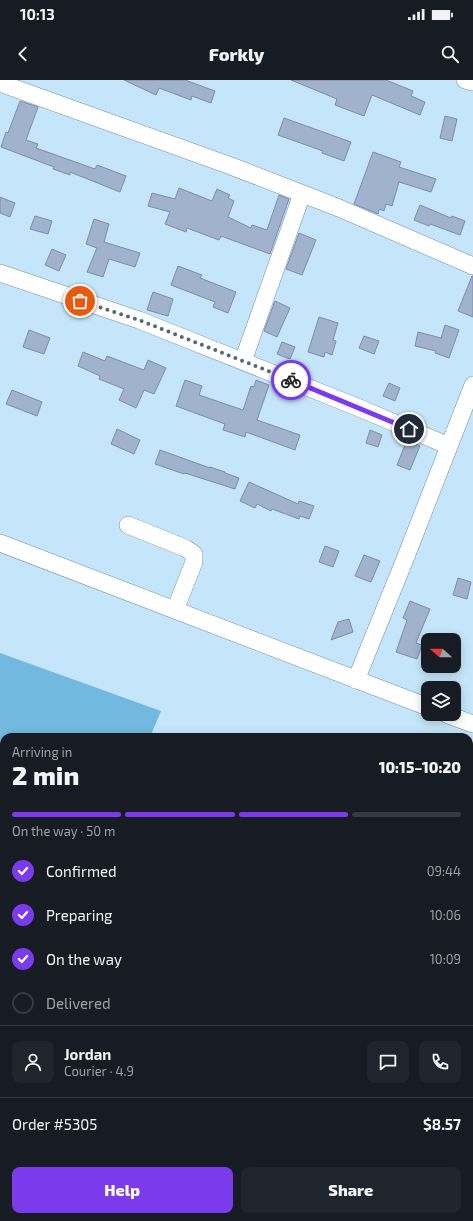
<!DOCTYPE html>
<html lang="en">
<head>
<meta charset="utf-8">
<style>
	:root { --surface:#171b24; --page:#20242c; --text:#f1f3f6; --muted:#9ea1a6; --line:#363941; --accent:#7c3aed }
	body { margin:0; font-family:"Exo 2",sans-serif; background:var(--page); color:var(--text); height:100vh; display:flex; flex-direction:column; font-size:15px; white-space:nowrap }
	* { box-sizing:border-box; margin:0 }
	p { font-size:13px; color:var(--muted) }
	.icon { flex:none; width:22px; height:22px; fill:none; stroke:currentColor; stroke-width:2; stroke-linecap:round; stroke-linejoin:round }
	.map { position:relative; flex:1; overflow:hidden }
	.details { position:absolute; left:0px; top:653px; width:473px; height:488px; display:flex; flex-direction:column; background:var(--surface); border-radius:12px 12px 0 0; box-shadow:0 2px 10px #0003 }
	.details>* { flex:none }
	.needle { width:26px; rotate:291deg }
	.buttons { position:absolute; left:421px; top:553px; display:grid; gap:8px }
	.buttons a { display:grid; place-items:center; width:40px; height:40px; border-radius:8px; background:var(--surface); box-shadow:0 2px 10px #0003; font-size:20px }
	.pin { position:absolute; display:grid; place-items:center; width:34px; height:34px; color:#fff; margin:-17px; border:2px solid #fff; border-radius:50%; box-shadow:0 1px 4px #0007 }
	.courier { position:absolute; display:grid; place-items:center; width:40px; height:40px; margin:-20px; border:3px solid #7c3aed; border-radius:50%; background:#fff; color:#222; box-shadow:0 1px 5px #0007 }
	.headline em { font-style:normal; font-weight:800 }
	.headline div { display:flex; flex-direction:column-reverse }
	.headline { display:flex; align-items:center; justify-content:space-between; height:68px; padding:0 12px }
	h1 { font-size:26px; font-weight:800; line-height:30px }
	.bar { display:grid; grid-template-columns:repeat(4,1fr); gap:6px 4px; align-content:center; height:48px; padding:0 12px }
	.bar i { height:5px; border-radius:3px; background:var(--line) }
	.bar .selected { background:var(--accent) }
	.bar p { grid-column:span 4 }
	.line { display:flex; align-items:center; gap:10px; padding:0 12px; border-top:1px solid var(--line) }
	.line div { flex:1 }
	.round { display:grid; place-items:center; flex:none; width:42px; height:42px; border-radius:8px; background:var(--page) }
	ol { padding:0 12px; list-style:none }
	li { display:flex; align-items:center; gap:12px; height:44px }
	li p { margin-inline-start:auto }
	li .icon { padding:4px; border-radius:50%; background:var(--accent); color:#fff; stroke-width:4 }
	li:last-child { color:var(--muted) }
	li i { width:22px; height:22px; border:2px solid var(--line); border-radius:50% }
	.primary-button { display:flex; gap:8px; margin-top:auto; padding:8px 12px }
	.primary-button a { flex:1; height:46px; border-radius:8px; background:var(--accent); color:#fff; font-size:16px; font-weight:800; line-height:46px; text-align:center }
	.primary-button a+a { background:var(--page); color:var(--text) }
	.status { display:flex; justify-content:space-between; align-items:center; height:28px; padding:0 20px; background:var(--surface); direction:ltr }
	.status svg { height:11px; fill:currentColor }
	header { display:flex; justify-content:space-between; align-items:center; height:52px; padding:0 12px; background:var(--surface); font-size:18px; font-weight:800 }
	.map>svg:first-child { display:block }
	.green { fill:#72b9e0 }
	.building { fill:#a1b2ce; stroke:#7c8da8 }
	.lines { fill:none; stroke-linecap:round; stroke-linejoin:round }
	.street-casing { stroke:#7190a3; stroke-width:18 }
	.street { stroke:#fff; stroke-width:17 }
	.done { stroke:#556874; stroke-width:4; stroke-dasharray:0 7.2 }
	.route { stroke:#7c3aed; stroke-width:5 }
</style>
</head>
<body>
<div class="status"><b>10:13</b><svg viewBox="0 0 49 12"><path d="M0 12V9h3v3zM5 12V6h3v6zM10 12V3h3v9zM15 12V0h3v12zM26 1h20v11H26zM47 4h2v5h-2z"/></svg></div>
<header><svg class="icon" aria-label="back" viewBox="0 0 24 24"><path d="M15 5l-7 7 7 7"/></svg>Forkly<svg class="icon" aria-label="search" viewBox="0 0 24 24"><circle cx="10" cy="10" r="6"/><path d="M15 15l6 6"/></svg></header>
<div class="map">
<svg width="473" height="1141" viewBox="0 0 473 1141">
	<rect width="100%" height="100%" fill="#c5e6fa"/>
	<path class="green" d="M0,573L161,631L150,657H4V755L0,753Z"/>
	<path class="building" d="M124,0H185L215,11L211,23L192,16L191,20L159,8L156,15Z
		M291,0H386L413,11L411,16L425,22L420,35L372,15L364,36L335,25L337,19Z
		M20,21L38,27L26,60L38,64L36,68L95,89L97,85L126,96L120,112L70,92V95L53,89L54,87L1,67L6,52L8,53Z
		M445,36L457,39L452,61L440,58Z
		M284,38L351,62L344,81L322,73L323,71L278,55Z
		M373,72L401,82L399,87L436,99L431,112L399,102L392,126L386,124L384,131L379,129L378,134L354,124Z
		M179,108L212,121L217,109L230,115L228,118L234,121L228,137L251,148L252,145L267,150L279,115L289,119L270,174L221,156L219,160L187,148L186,152L165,144L170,132L148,126L152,113L175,119Z
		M0,117L15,123L10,137L0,133Z
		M420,125L451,138L452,136L465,141L460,155L430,144L429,146L414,140Z
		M35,136L52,141L48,154L30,149Z
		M94,139L109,144L104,162L140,173L135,187L109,179L103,197L87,192L97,168L86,164Z
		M299,153L316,160L302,195L286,189Z
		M52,169L66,175L59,191L45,185Z
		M178,186L202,195L200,198L236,212L228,233L213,227L215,222L171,205Z
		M472,196H473V237L458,231Z
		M153,212L173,219L168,236L147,230Z
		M275,221L290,228L277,257L264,251Z
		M319,237L338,243L333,260L336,261L332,275L325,272L324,277L308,272Z
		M445,245L459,250L449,278L435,273L436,271L415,266L418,252L441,258Z
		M29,250L50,258L44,274L23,267Z
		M364,256L379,261L374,274L359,268Z
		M282,262L295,267L290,279L277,274Z
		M83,272L105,281L107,276L144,290L148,280L166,288L154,314L144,310L136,328L119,320L124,309L99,299L100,296L78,286Z
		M185,300L202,306L199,315L243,330L251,306L254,307L256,300L269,305L257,340L300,355L295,370L246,352L245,357L223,350L225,344L176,326Z
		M389,303L400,308L395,321L383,316Z
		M12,310L42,322L37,336L6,324Z
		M117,349L140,360L134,374L111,364Z
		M370,350L382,355L378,367L366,363Z
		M407,360L420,366L410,390L397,385Z
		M160,370L210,388V387L225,392V393L239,398L235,409L185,393L184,394L155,384Z
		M249,402L298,424L299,421L314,426L309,439L300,436L299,439L272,429L271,431L257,424L255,428L240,421Z
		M325,466L339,471L333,487L319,482Z
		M364,475L380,481L371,502L355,496Z
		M458,498L471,502L467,519L453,515Z
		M410,521L430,529L416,563L422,565L417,579L396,572L407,540L403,538Z
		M349,539L353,552L331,560L338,542Z"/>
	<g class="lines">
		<defs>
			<path id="street" d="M465,0L473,2
				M0,3L231,86L339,128L473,186
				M0,193L139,240L357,327L449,366
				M243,281L302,114
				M128,445L185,468L194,474V482L175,530
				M0,463L428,627
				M356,600L405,479L473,305
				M446,634L473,644
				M469,766L473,755
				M0,892L4,893
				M0,1038L4,1039
				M262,1137L273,1141
				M330,1141L331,1137"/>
		</defs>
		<use href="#street" class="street-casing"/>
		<use href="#street" class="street"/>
	</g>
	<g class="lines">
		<path class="done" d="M80,221L139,240L291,300"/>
		<path class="route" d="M291,300L409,349"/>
	</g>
</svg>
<div class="buttons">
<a><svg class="needle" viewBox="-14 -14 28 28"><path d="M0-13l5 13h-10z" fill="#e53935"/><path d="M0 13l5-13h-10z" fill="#9ea1a6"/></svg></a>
<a><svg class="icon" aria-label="layers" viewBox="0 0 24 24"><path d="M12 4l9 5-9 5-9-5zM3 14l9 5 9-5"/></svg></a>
</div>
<div class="pin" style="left:80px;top:221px;background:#ea580c"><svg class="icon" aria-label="bag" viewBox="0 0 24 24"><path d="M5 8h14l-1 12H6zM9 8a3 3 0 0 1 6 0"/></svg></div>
<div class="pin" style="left:409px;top:349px;background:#1f2937"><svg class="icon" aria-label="home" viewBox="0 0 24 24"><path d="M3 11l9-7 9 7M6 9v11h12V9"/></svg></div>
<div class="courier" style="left:291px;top:300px"><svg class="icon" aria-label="bike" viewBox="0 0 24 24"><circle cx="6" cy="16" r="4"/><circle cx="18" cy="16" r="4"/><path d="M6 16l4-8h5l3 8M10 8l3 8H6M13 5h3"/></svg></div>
<section class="details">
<div class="headline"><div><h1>2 min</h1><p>Arriving in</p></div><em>10:15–10:20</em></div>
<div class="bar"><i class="selected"></i><i class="selected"></i><i class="selected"></i><i></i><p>On the way · 50 m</p></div>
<ol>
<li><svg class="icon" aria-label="check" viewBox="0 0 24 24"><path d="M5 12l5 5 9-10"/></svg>Confirmed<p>09:44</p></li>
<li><svg class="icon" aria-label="check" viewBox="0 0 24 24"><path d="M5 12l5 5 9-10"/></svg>Preparing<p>10:06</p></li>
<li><svg class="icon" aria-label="check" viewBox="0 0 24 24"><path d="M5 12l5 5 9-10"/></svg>On the way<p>10:09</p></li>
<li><i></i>Delivered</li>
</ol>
<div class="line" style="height:72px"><a class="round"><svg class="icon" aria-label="person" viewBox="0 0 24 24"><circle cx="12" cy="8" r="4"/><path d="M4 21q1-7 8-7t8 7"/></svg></a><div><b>Jordan</b><p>Courier · 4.9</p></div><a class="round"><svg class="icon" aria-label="chat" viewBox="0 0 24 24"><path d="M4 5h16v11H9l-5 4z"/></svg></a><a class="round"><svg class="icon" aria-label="phone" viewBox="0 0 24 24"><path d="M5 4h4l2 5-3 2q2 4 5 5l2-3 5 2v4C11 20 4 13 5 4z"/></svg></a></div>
<div class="line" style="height:52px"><div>Order #5305</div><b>$8.57</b></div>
<div class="primary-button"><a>Help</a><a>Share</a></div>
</section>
</div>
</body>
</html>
